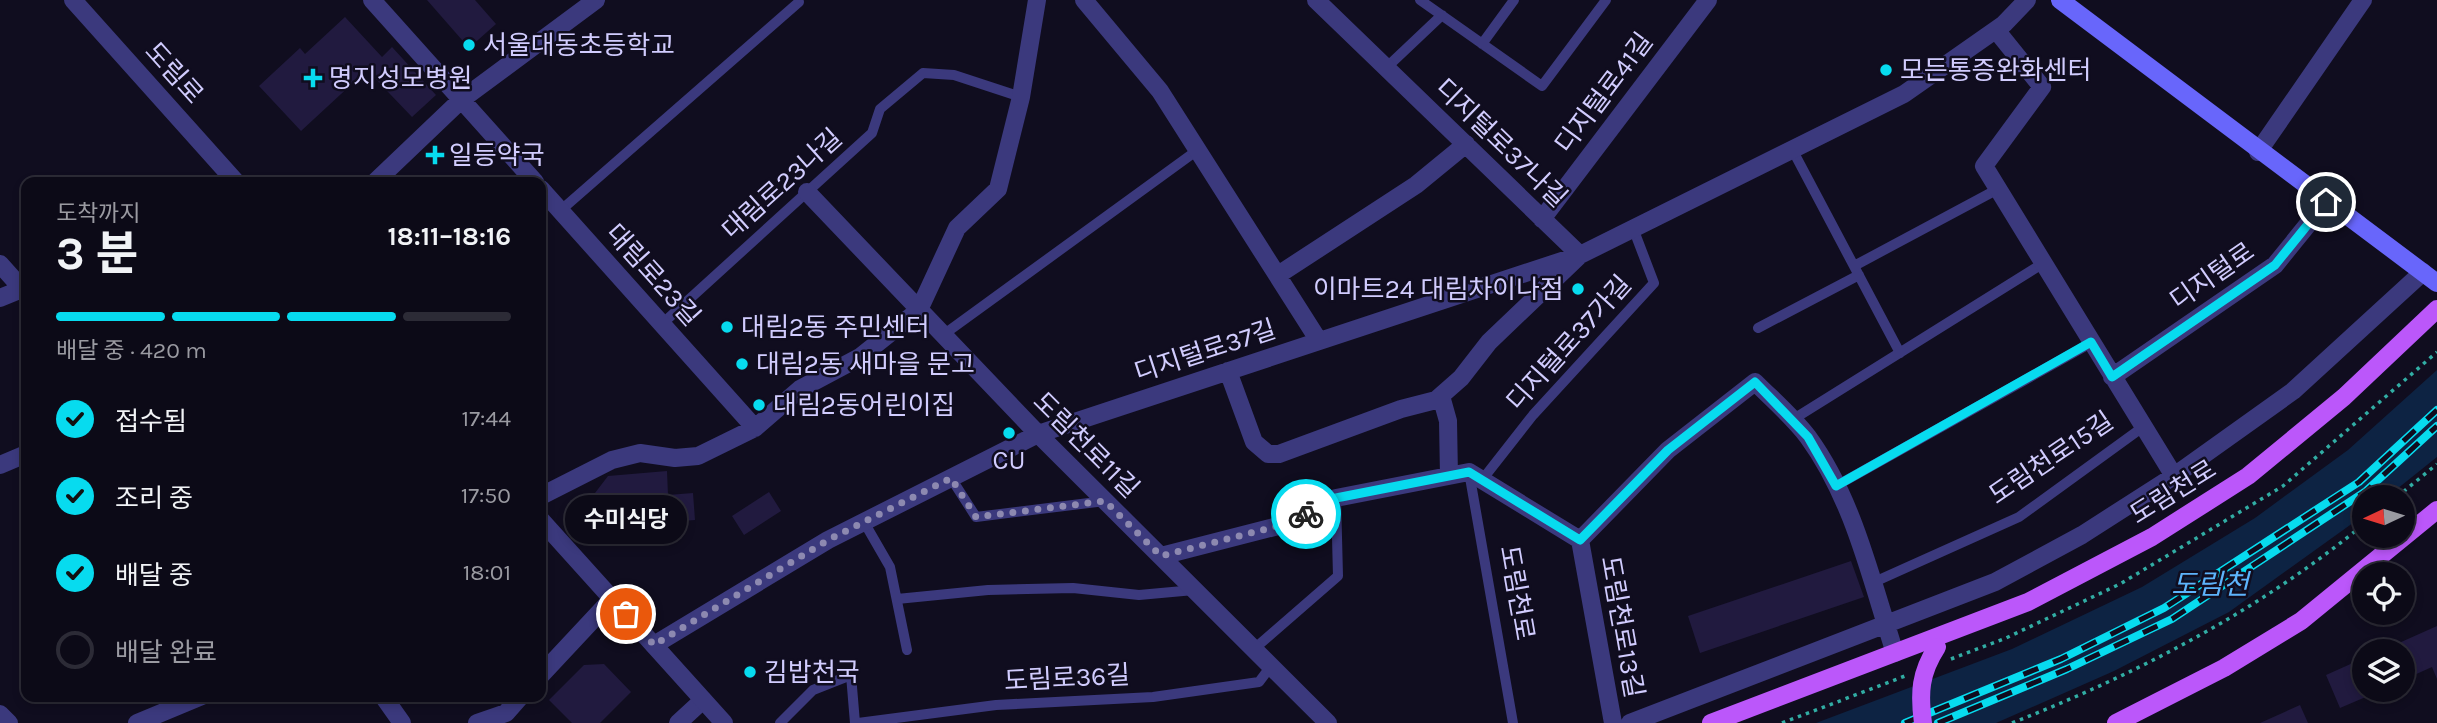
<!DOCTYPE html>
<html lang="ko">
<head>
<meta charset="utf-8">
<style>
	:root { --surface:#0c0a17; --page:#1a1824; --text:#f1f3f6; --muted:#9a9aa1; --line:#2c2b36; --accent:#07dbef }
	body { margin:0; font-family:Karla,"Noto Sans KR",sans-serif; background:var(--page); color:var(--text); height:100vh; display:flex; flex-direction:column; font-size:26px; white-space:nowrap }
	* { box-sizing:border-box; margin:0 }
	p { font-size:23px; color:var(--muted) }
	.icon { flex:none; width:38px; height:38px; fill:none; stroke:currentColor; stroke-width:2; stroke-linecap:round; stroke-linejoin:round }
	.map { position:relative; flex:1; overflow:hidden }
	.sheet { position:absolute; left:21px; top:177px; width:525px; height:525px; display:flex; flex-direction:column; background:var(--surface); border-radius:14px; box-shadow:0 4px 10px #0003,0 0 0 2px var(--line) }
	.sheet>* { flex:none }
	.needle { width:46px; rotate:266deg }
	.buttons { position:absolute; left:2352px; top:485px; display:grid; gap:14px }
	.buttons a { display:grid; place-items:center; width:63px; height:63px; border-radius:50%; background:var(--surface); box-shadow:0 4px 10px #0003,0 0 0 2px var(--line); font-size:35px }
	.pin { position:absolute; display:grid; place-items:center; width:60px; height:60px; color:#fff; margin:-30px; border:4px solid #fff; border-radius:50%; box-shadow:0 2px 7px #0007 }
	.courier { position:absolute; display:grid; place-items:center; width:70px; height:70px; margin:-35px; border:5px solid #07dbef; border-radius:50%; background:#fff; color:#222; box-shadow:0 2px 9px #0007 }
	.bubble { position:absolute; height:49px; border-radius:24px; background:var(--surface); box-shadow:0 4px 10px #0003,0 0 0 2px var(--line); font-size:23px; font-weight:700; line-height:49px; text-align:center }
	.head em { font-style:normal; font-weight:700 }
	.head div { display:flex; flex-direction:column-reverse }
	.head { display:flex; align-items:center; justify-content:space-between; height:119px; padding:0 35px }
	h1 { font-size:46px; font-weight:700; line-height:52px }
	.bar { display:grid; grid-template-columns:repeat(4,1fr); gap:10px 7px; align-content:center; height:84px; padding:0 35px }
	.bar i { height:9px; border-radius:5px; background:var(--line) }
	.bar .selected { background:var(--accent) }
	.bar p { grid-column:span 4 }
	ol { padding:0 35px; list-style:none }
	li { display:flex; align-items:center; gap:21px; height:77px }
	li p { margin-inline-start:auto }
	li .icon { padding:7px; border-radius:50%; background:var(--accent); color:#111; stroke-width:4 }
	li:last-child { color:var(--muted) }
	li i { width:38px; height:38px; border:4px solid var(--line); border-radius:50% }
	.map>svg:first-child { display:block }
	.water { fill:#0d2343 }
	.building { fill:#211a3f }
	.lines { fill:none; stroke-linecap:round; stroke-linejoin:round }
	.path { stroke:#31ada4; stroke-width:3.5; stroke-dasharray:3.5 5; stroke-linecap:butt }
	.service { stroke:#3b397d; stroke-width:10 }
	.minor { stroke:#3b397d; stroke-width:18 }
	.tertiary { stroke:#3b397d; stroke-width:18 }
	.secondary { stroke:#6866fb; stroke-width:18 }
	.primary { stroke:#bb57fa; stroke-width:18 }
	.rail-casing { stroke:#07dbef; stroke-width:8 }
	.rail { stroke:#100d1f; stroke-width:5; stroke-dasharray:16; stroke-linecap:butt }
	.primary-bridge { stroke:#bb57fa; stroke-width:18 }
	.done { stroke:#8d89b0; stroke-width:7; stroke-dasharray:0 12.6 }
	.route { stroke:#07dbef; stroke-width:9 }
	.poi-dot { fill:#07dbef; stroke:#100d1f; stroke-width:2.5 }
	.labels { text-anchor:middle; dominant-baseline:central; stroke-width:5; stroke-linejoin:round; paint-order:stroke }
	.poi-label { font-size:26px; fill:#d1ccfe; stroke:#100d1f; text-anchor:start }
	.street-label { font-size:26px; fill:#d1ccfe; stroke:#100d1f }
	.water-label { font-size:28px; font-style:italic; fill:#5db4fb; stroke:#100d1f }
</style>
</head>
<body>
<div class="map">
<svg width="2437" height="723" viewBox="0 0 2437 723">
	<rect width="100%" height="100%" fill="#100d1f"/>
	<path class="water" d="M2437,370V457L2387,497H2364V515L2229,612L2114,671L1996,723H1816L2012,649L2142,587L2255,518L2348,450Z"/>
	<path class="building" d="M427,0H475L496,24L469,48Z
		M345,17L382,57L392,47L436,95L412,117L367,70L301,131L259,86L300,48L305,54Z
		M667,471L668,495L693,493L695,520L617,526L596,514L595,493L608,476Z
		M769,492L781,511L744,535L732,516Z
		M1851,561L1864,597L1700,653L1688,616Z
		M2437,626V679L2432,667L2403,680V651H2381Z
		M2364,658V690H2382L2340,708L2326,675Z
		M604,664L631,692L600,723H572L549,700L584,665Z
		M2300,705L2308,723H2260Z"/>
	<g class="lines">
		<path class="path" d="M2397,497L2437,464
			M1951,659L2006,638L2120,584L2283,486L2437,352
			M1782,723L1905,676
			M2012,723C2137,674 2260,610 2364,524"/>
		<path class="service" d="M1420,0L1542,86L1606,0
			M1482,44L1514,0
			M1386,68L1442,15
			M1792,149L1900,353
			M560,211L799,2
			M1854,266L1998,189
			M662,324L872,133L880,109L923,73L954,75L1021,97
			M1758,328L1859,275
			M943,335L1199,149
			M1792,420L2042,264
			M1469,472L1513,723
			M951,478L976,517L1105,501
			M1482,480L1533,415L1654,283L1633,228
			M1836,486L2091,343
			M864,522L890,567L907,650
			M1872,583L2019,517L2143,427
			M897,599L988,590L1073,588L1139,595L1194,590
			M1254,649L1338,576L1336,498
			M780,723L813,690L851,675L855,723
			M858,723L996,705L1153,697L1259,682L1271,666"/>
		<path class="minor" d="M372,0L535,182
			M1084,0L1160,91L1319,341
			M1996,30L2042,87L1984,166L2174,476
			M2258,152L2363,0
			M375,182L461,100L596,0
			M541,189L755,428
			M807,192L1038,434L1328,723
			M1542,219L1708,0
			M0,264L26,293
			M1278,275L1416,185L1466,144
			M0,298L22,289
			M1228,371L1254,442L1268,454H1279L1401,409L1436,400L1461,378L1489,342L1580,255L1316,0
			M2112,377L2275,265L2326,202
			M1441,396L1448,421L1449,476
			M0,465L26,454
			M541,496L612,460L640,453L675,458L698,456L755,428L800,389L860,357L919,310L957,228L998,189L1021,97L1037,0
			M1580,540L1613,723
			M1161,556L1286,524L1336,498L1469,472L1580,540L1668,450L1755,382C1773,400 1793,417 1808,437C1854,500 1871,580 1895,653
			M654,645L828,540L1038,434L1580,255L1904,94L2004,24L2027,0
			M541,675L612,599
			M383,696L402,723
			M0,714L9,723
			M137,723L202,696
			M477,723L506,713L521,696
			M678,723L703,700
			M1630,723L1995,582L2082,535L2174,476L2293,391L2423,272"/>
		<path class="tertiary" d="M73,0L236,182
			M541,520L724,723"/>
		<path class="secondary" d="M2060,0L2437,283"/>
		<path class="primary" d="M1711,723L2028,602L2152,537L2248,476L2344,397L2437,309
			M2116,723L2224,668L2301,621L2437,510"/>
		<defs>
			<path id="rail" d="M1905,723L2061,659L2164,608L2359,482L2437,410
				M1938,723L2067,669L2172,619L2366,491L2437,426"/>
		</defs>
		<use href="#rail" class="rail-casing"/>
		<use href="#rail" class="rail"/>
		<path class="primary-bridge" d="M1923,723C1919,693 1920,673 1937,647"/>
	</g>
	<g class="lines">
		<path class="done" d="M626,614L654,645L828,540L951,478L976,517L1105,501L1161,556L1286,524L1306,514"/>
		<path class="route" d="M1306,514L1336,498L1469,472L1580,540L1668,450L1755,382L1808,437L1836,486L2091,342L2112,377L2275,265L2326,202"/>
	</g>
	<g class="poi-dot">
		<circle cx="469" cy="45" r="7"/>
		<circle cx="1886" cy="70" r="7"/>
		<path d="M309.5 67.5h7v7h7v7h-7v7h-7v-7h-7v-7h7z"/>
		<path d="M431.5 144.5h7v7h7v7h-7v7h-7v-7h-7v-7h7z"/>
		<circle cx="1578" cy="289" r="7"/>
		<circle cx="727" cy="327" r="7"/>
		<circle cx="742" cy="364" r="7"/>
		<circle cx="759" cy="405" r="7"/>
		<circle cx="1009" cy="433" r="7"/>
		<circle cx="750" cy="672" r="7"/>
	</g>
	<g class="labels">
		<g class="poi-label">
			<text x="483" y="45">서울대동초등학교</text>
			<text x="1900" y="70">모든통증완화센터</text>
			<text x="329" y="78">명지성모병원</text>
			<text x="449" y="155">일등약국</text>
			<text x="1564" y="289" text-anchor="end">이마트24 대림차이나점</text>
			<text x="741" y="327">대림2동 주민센터</text>
			<text x="756" y="364">대림2동 새마을 문고</text>
			<text x="773" y="405">대림2동어린이집</text>
			<text x="1009" y="460" text-anchor="middle">CU</text>
			<text x="764" y="672">김밥천국</text>
		</g>
		<g class="street-label">
			<text transform="translate(174 73) rotate(48)">도림로</text>
			<text transform="translate(1604 93) rotate(-53)">디지털로41길</text>
			<text transform="translate(1501 143) rotate(44)">디지털로37나길</text>
			<text transform="translate(782 184) rotate(-42)">대림로23나길</text>
			<text transform="translate(653 275) rotate(48)">대림로23길</text>
			<text transform="translate(2212 276) rotate(-35)">디지털로</text>
			<text transform="translate(1569 343) rotate(-48)">디지털로37가길</text>
			<text transform="translate(1205 351) rotate(-18)">디지털로37길</text>
			<text transform="translate(1086 445) rotate(45)">도림천로11길</text>
			<text transform="translate(2051 458) rotate(-34)">도림천로15길</text>
			<text transform="translate(2173 492) rotate(-32)">도림천로</text>
			<text transform="translate(1517 593) rotate(80)">도림천로</text>
			<text transform="translate(1622 627) rotate(80)">도림천로13길</text>
			<text transform="translate(1067 678) rotate(-3)">도림로36길</text>
		</g>
		<g class="water-label">
			<text x="2210" y="584">도림천</text>
		</g>
	</g>
</svg>
<div class="buttons">
<a><svg class="needle" viewBox="-14 -14 28 28"><path d="M0-13l5 13h-10z" fill="#e53935"/><path d="M0 13l5-13h-10z" fill="#9a9aa1"/></svg></a>
<a><svg class="icon" aria-label="locate" viewBox="0 0 24 24"><circle cx="12" cy="12" r="6"/><path d="M12 2v4M12 18v4M2 12h4M18 12h4"/></svg></a>
<a><svg class="icon" aria-label="layers" viewBox="0 0 24 24"><path d="M12 4l9 5-9 5-9-5zM3 14l9 5 9-5"/></svg></a>
</div>
<div class="pin" style="left:626px;top:614px;background:#ea580c"><svg class="icon" aria-label="bag" viewBox="0 0 24 24"><path d="M5 8h14l-1 12H6zM9 8a3 3 0 0 1 6 0"/></svg></div>
<div class="pin" style="left:2326px;top:202px;background:#1f2937"><svg class="icon" aria-label="home" viewBox="0 0 24 24"><path d="M3 11l9-7 9 7M6 9v11h12V9"/></svg></div>
<div class="courier" style="left:1306px;top:514px"><svg class="icon" aria-label="bike" viewBox="0 0 24 24"><circle cx="6" cy="16" r="4"/><circle cx="18" cy="16" r="4"/><path d="M6 16l4-8h5l3 8M10 8l3 8H6M13 5h3"/></svg></div>
<div class="bubble" style="left:565px;top:495px;width:122px">수미식당</div>
<section class="sheet">
<div class="head"><div><h1>3 분</h1><p>도착까지</p></div><em>18:11–18:16</em></div>
<div class="bar"><i class="selected"></i><i class="selected"></i><i class="selected"></i><i></i><p>배달 중 · 420 m</p></div>
<ol>
<li><svg class="icon" aria-label="check" viewBox="0 0 24 24"><path d="M5 12l5 5 9-10"/></svg>접수됨<p>17:44</p></li>
<li><svg class="icon" aria-label="check" viewBox="0 0 24 24"><path d="M5 12l5 5 9-10"/></svg>조리 중<p>17:50</p></li>
<li><svg class="icon" aria-label="check" viewBox="0 0 24 24"><path d="M5 12l5 5 9-10"/></svg>배달 중<p>18:01</p></li>
<li><i></i>배달 완료</li>
</ol>
</section>
</div>
</body>
</html>
